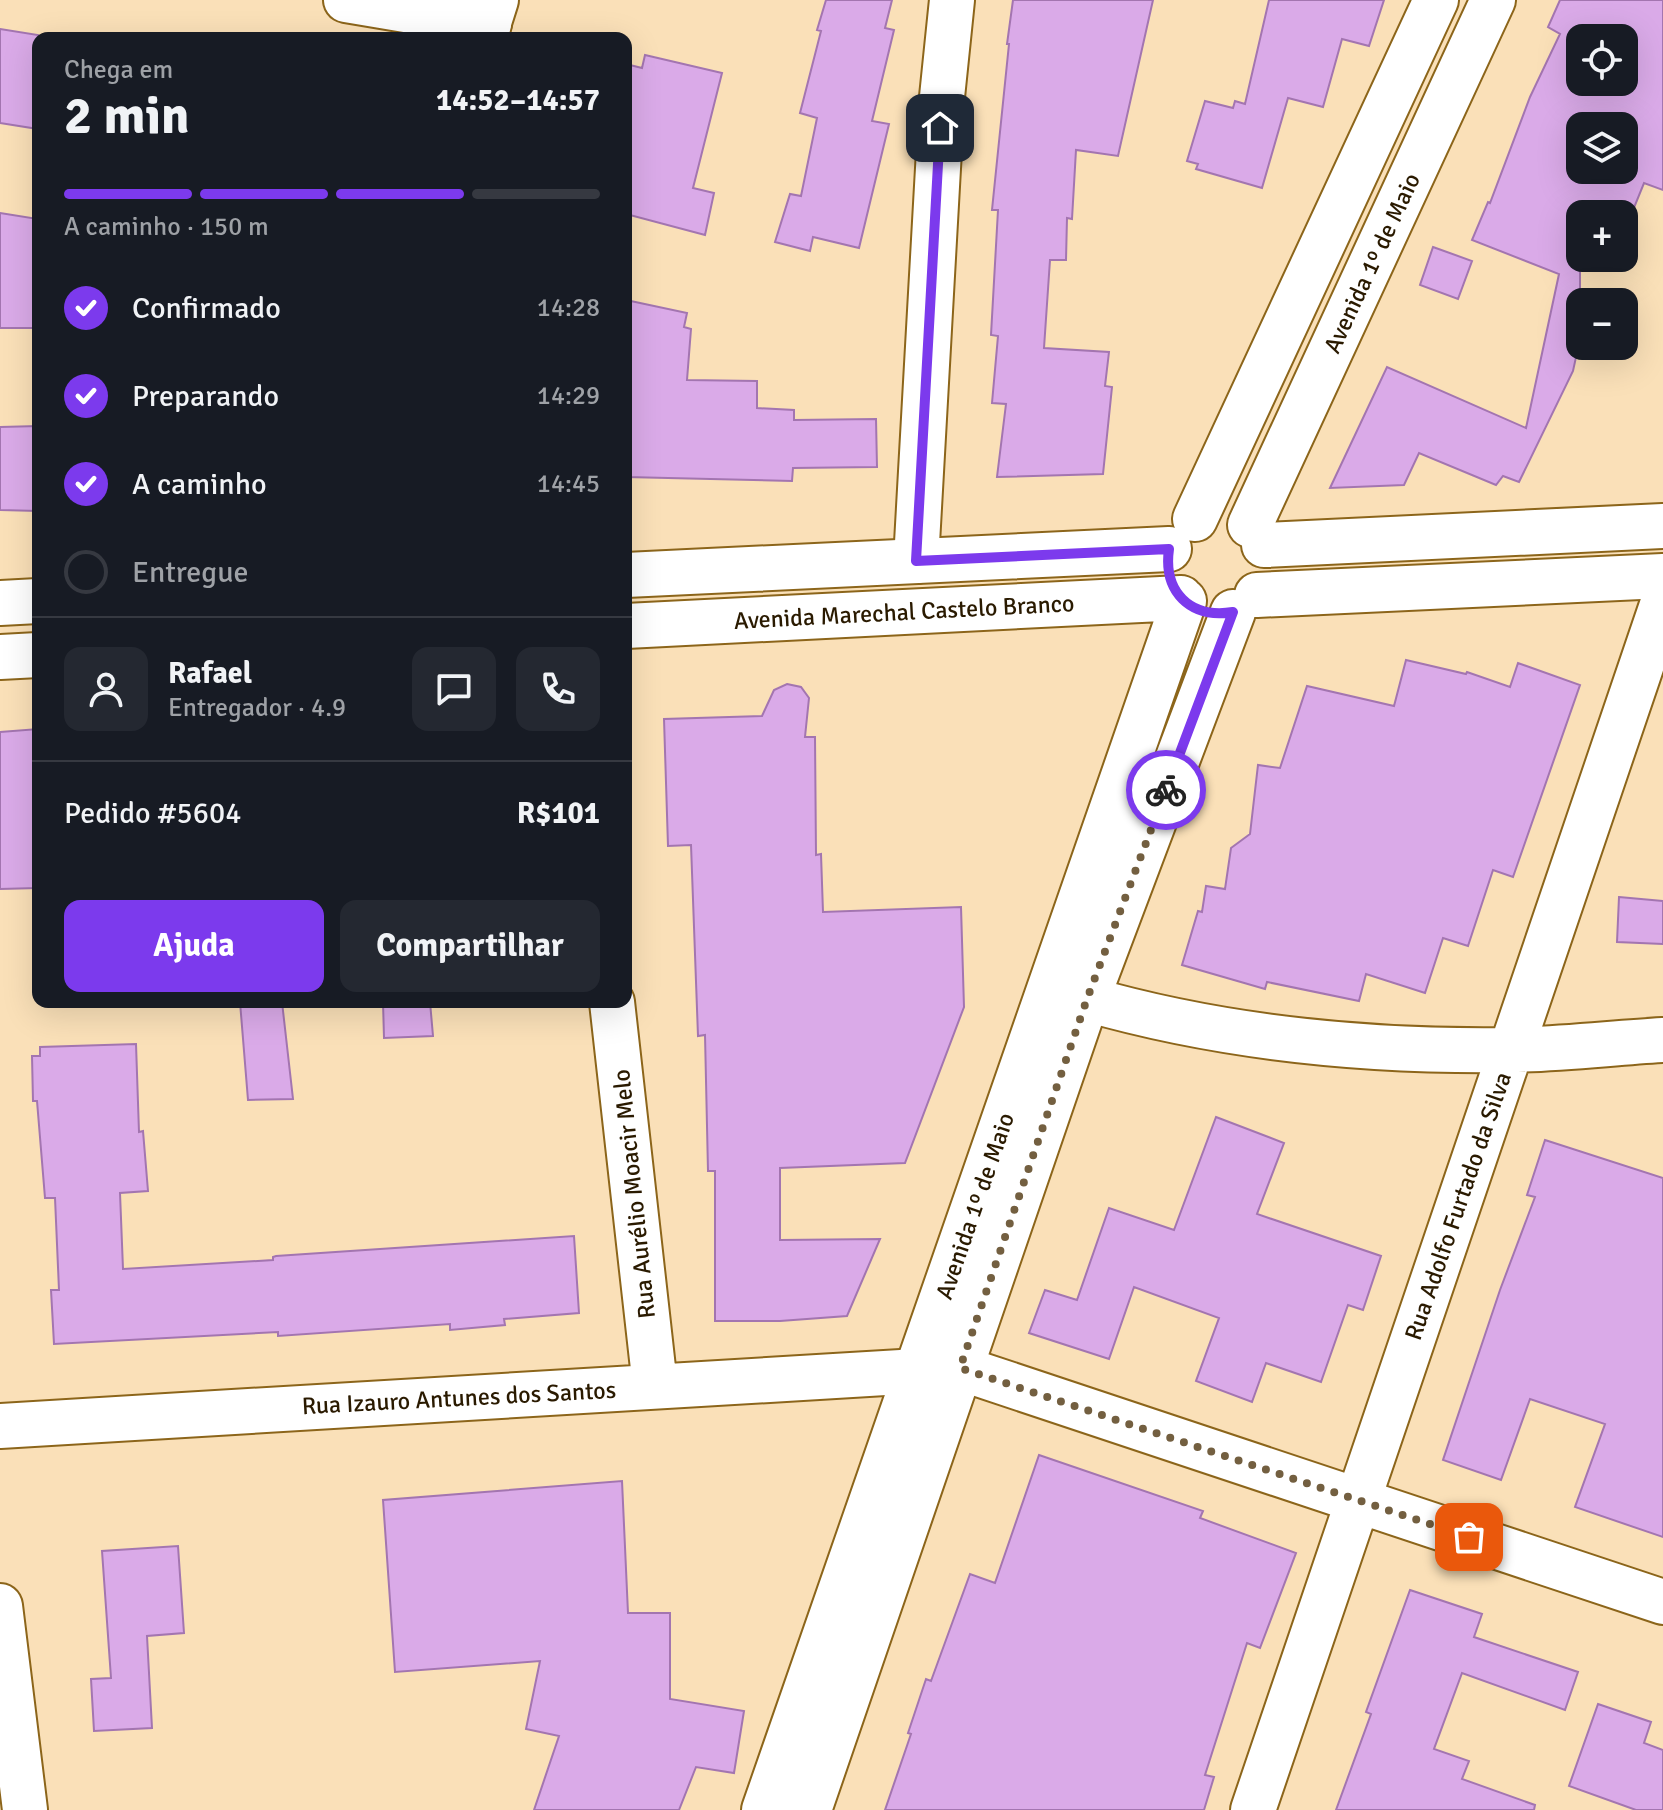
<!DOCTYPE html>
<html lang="pt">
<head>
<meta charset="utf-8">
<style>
	:root { --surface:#171b24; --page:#242831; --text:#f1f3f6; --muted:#9ea1a6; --line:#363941; --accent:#7c3aed }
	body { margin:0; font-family:Signika,sans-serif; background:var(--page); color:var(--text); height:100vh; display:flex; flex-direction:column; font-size:30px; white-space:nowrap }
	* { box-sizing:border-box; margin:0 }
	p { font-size:26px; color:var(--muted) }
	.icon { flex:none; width:44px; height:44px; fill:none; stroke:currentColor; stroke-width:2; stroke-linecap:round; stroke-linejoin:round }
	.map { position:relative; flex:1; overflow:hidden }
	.side { position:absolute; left:32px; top:32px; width:600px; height:976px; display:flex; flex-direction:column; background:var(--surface); border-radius:16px; box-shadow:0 8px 32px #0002 }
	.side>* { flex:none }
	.buttons { position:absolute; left:1566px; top:24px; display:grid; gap:16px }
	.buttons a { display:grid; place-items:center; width:72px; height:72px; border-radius:16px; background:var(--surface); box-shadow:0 8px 32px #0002; font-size:40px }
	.pin { position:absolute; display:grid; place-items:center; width:68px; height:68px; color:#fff; margin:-34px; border-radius:16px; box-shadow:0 4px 12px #0006 }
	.courier { position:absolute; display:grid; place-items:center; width:80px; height:80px; margin:-40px; border:6px solid #7c3aed; border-radius:50%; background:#fff; color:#222; box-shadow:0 2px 10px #0007 }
	.headline em { font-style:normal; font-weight:700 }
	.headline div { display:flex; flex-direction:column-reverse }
	.headline { display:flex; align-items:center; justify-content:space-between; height:136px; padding:0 32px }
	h1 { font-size:52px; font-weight:700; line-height:60px }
	.bar { display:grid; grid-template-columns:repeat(4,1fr); gap:12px 8px; align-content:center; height:96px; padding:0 32px }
	.bar i { height:10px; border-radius:6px; background:var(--line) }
	.bar .current { background:var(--accent) }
	.bar p { grid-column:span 4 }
	.line { display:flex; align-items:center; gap:20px; padding:0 32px; border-top:2px solid var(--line) }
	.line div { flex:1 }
	.round { display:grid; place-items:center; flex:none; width:84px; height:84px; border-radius:16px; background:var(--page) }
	ol { padding:0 32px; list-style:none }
	li { display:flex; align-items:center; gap:24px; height:88px }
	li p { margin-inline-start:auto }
	li .icon { padding:8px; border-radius:50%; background:var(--accent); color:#fff; stroke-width:4 }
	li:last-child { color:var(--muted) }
	li i { width:44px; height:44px; border:4px solid var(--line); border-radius:50% }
	.button { display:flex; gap:16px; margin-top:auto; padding:16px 32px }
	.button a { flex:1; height:92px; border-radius:16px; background:var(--accent); color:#fff; font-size:32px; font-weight:700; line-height:92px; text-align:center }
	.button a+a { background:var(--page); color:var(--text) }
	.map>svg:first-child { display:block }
	.building { fill:#daaae8; stroke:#a375b0; stroke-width:2; fill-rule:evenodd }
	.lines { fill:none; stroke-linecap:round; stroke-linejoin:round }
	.street-casing { stroke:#8c651a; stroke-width:48 }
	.secondary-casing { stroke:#8c651a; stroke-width:48 }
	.street { stroke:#fff; stroke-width:44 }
	.secondary { stroke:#fff; stroke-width:44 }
	.done { stroke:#735f40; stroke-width:8; stroke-dasharray:0 14.4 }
	.route { stroke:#7c3aed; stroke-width:10 }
	.labels { text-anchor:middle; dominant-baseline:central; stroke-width:8; stroke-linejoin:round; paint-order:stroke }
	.street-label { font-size:24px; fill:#2a1a00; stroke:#fff }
</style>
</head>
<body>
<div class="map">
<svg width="1663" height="1810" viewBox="0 0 1663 1810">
	<rect width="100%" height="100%" fill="#fae0b8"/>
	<path class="building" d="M826,0H892L885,28L894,30L872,121L889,124L859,248L813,237L810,251L775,242L790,194L801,196L817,118L800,113L821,31L817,30Z
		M1013,0H1153L1118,156L1076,150L1072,219L1067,218L1066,260H1050L1044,348L1109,352L1105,386L1112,387L1103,474L997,477L1006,404L992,403L998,336L991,335L998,210H992L1009,44H1007Z
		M1269,0H1384L1369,46L1342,39L1323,107L1288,98L1262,188L1196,169L1198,164L1187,161L1205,101L1233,108L1235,101L1245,104Z
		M1560,0H1663V190L1644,183L1629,220L1624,218V214H1614L1586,203L1580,214L1568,251L1580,252V339L1573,371L1519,482L1503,476L1496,485L1419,453L1404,485L1330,488L1387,367L1526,428L1559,274L1472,240L1488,202L1490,203L1530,97L1560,34L1548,27ZM1580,38H1624V82H1580ZM1580,126H1624V170H1580Z
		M0,29L38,35V129L0,123Z
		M645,55L722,73L693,188L714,193L705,235L626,214V64L642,68Z
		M0,213L38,219V328H0Z
		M1433,247L1472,261L1458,299L1420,285Z
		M626,300L687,313L684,327L691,329L687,380L757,381V408L794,410V420L876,419L877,467L793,468L792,481L626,477Z
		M38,426V511L0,510V427Z
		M1406,660L1466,674L1467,672L1510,687L1518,663L1580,685L1513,877L1493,870L1468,946L1443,938L1425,993L1366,974L1359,1001L1267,982L1265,989L1182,965L1198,911L1202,912L1206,886L1225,889L1231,848L1250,834L1258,765L1280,768L1307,686L1394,706Z
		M787,684L801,687L809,698L805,737H815L816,855L821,854L823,912L961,907L964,1007L905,1163L780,1168V1240L880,1239L847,1316L780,1321H715V1171H708L705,1035L698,1036L691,845L668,846L664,719L762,716L774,690Z
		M38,729V888L0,889V732Z
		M1619,897L1663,901V944L1617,942Z
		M240,1002H282L293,1099L248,1100Z
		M383,1002H430L433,1036L384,1038Z
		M136,1044L139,1132L143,1131L148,1191L120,1193L123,1269L273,1260V1257L276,1256L574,1236L579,1313L504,1319L505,1325L450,1330V1324L278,1336V1332L54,1344L51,1290H59L55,1198H45L37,1101H33L32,1056H40V1047Z
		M1216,1117L1284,1143L1257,1214L1381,1256L1363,1310L1348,1305L1321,1382L1266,1363L1252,1402L1196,1381L1219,1318L1134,1287L1109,1359L1029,1333L1045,1290L1077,1300L1109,1208L1174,1230Z
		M1545,1140L1663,1178V1537L1575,1507L1605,1424L1530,1399L1501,1480L1443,1460L1500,1290L1535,1197L1527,1195Z
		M1039,1455L1203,1511L1200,1518L1296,1553L1260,1648L1247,1643L1205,1775L1214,1777L1204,1810H885L911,1734L908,1733L926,1679L931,1681L970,1574L995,1583Z
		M622,1481L628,1613H670V1699L744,1711L734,1773L696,1767L679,1810H534L559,1736L526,1729L540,1661L395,1672L383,1500Z
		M178,1546L184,1633L147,1636L152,1728L94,1731L91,1679L111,1678L102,1551Z
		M1410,1590L1482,1614L1474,1637L1578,1672L1565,1710L1462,1673L1434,1749L1469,1761L1462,1779L1535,1805L1534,1810H1336L1371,1714L1366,1712Z
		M1598,1704L1651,1722L1644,1743L1663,1750V1810H1636L1569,1786Z"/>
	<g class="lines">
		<defs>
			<path id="street" d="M346,0L489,24
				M916,561L942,97L952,0
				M1087,999C1223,1038 1368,1052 1510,1050C1561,1049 1612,1043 1663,1040
				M612,1002L655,1386
				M960,1368L1663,1602
				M0,1426L918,1371
				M0,1606L25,1810
				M1253,1810L1663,602"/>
			<path id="secondary" d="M484,38L496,0
				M1195,519L1436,0
				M1250,525L1493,0
				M1264,545L1663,526
				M626,575L1169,549
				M1257,595L1663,576
				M0,603L38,601
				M626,626L1181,598
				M0,657L38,655
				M764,1810L1184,601
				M809,1810L1087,999L1233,612"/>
		</defs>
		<use href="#street" class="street-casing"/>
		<use href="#secondary" class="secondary-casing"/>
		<use href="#street" class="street"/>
		<use href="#secondary" class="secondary"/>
	</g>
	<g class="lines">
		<path class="done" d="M1166,790L1087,999L960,1368L1469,1537"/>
		<path class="route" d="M940,128L916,561L1169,549C1163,592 1190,619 1233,612L1166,790"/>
	</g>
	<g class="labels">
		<g class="street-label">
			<text transform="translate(1372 263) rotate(-65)">Avenida 1º de Maio</text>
			<text transform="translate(904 612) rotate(-3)">Avenida Marechal Castelo Branco</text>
			<text transform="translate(634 1194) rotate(-96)">Rua Aurélio Moacir Melo</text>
			<text transform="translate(975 1206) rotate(-71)">Avenida 1º de Maio</text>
			<text transform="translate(1458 1206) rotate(-71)">Rua Adolfo Furtado da Silva</text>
			<text transform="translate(459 1398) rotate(-3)">Rua Izauro Antunes dos Santos</text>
		</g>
	</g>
</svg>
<div class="buttons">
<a><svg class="icon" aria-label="locate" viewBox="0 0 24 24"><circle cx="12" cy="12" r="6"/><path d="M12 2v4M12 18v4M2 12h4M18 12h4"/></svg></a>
<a><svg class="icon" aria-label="layers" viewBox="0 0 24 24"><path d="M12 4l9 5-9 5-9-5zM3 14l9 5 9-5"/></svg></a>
<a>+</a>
<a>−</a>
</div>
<div class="pin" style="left:1469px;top:1537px;background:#ea580c"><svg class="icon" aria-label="bag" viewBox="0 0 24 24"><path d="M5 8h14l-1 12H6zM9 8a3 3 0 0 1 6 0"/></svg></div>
<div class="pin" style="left:940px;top:128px;background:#1f2937"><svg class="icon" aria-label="home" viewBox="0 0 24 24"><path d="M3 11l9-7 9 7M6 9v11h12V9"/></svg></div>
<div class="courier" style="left:1166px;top:790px"><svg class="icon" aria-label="bike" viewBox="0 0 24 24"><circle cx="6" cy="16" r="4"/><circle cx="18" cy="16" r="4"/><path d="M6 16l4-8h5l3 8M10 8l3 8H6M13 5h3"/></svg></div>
<section class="side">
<div class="headline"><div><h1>2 min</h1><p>Chega em</p></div><em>14:52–14:57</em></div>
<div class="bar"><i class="current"></i><i class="current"></i><i class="current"></i><i></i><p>A caminho · 150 m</p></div>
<ol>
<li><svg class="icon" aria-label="check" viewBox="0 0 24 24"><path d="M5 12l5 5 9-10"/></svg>Confirmado<p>14:28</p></li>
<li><svg class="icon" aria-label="check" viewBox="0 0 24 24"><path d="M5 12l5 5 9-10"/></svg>Preparando<p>14:29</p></li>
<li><svg class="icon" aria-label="check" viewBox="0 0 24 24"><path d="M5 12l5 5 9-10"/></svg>A caminho<p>14:45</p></li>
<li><i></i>Entregue</li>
</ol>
<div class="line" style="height:144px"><a class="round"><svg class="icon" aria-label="person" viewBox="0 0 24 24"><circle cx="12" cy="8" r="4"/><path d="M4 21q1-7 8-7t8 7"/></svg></a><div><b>Rafael</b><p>Entregador · 4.9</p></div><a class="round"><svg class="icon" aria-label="chat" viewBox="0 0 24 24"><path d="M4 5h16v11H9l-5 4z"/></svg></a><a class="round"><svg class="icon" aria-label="phone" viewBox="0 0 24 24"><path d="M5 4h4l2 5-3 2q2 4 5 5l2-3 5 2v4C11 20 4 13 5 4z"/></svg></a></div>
<div class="line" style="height:104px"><div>Pedido #5604</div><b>R$101</b></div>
<div class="button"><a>Ajuda</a><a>Compartilhar</a></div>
</section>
</div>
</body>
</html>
